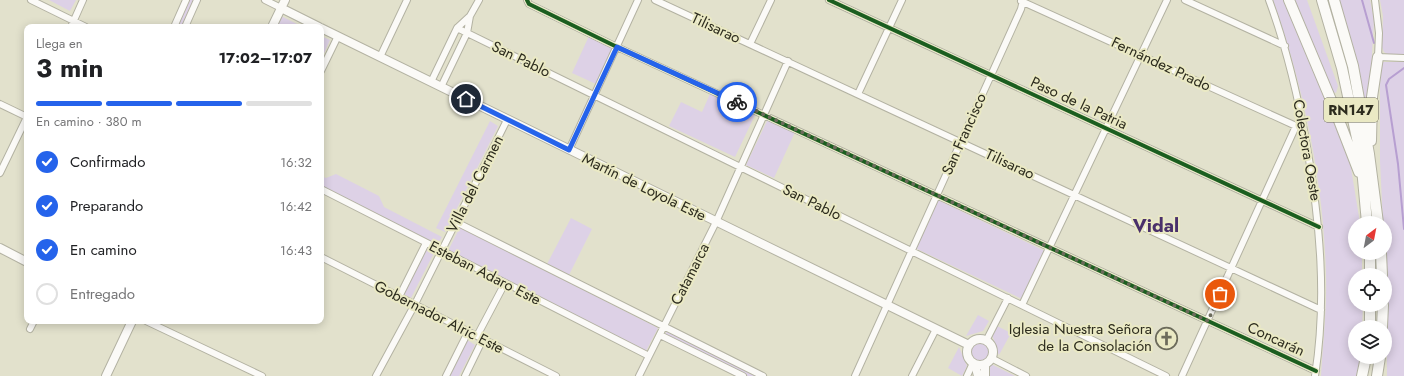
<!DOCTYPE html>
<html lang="es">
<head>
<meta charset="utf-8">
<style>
	:root { --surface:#fff; --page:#f2f2f2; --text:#202124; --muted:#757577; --line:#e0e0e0; --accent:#2563eb }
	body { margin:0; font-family:Jost,sans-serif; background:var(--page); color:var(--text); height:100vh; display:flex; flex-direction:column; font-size:15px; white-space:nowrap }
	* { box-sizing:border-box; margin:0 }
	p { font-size:13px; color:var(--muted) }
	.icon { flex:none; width:22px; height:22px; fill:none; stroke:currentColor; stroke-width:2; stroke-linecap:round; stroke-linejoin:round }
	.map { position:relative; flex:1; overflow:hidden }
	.details { position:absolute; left:24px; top:24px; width:300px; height:300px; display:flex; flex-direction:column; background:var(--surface); border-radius:8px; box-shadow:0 2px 10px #0003 }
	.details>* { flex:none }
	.needle { width:26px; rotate:32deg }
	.buttons { position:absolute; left:1348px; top:216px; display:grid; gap:8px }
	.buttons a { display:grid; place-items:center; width:44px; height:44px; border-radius:50%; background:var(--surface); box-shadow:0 2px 10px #0003; font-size:20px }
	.pin { position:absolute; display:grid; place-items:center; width:34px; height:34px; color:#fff; margin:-17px; border:2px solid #fff; border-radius:50%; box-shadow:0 1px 4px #0007 }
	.courier { position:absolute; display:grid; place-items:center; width:40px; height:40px; margin:-20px; border:3px solid #2563eb; border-radius:50%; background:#fff; color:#222; box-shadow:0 1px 5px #0007 }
	.head em { font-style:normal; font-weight:700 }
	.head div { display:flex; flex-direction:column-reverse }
	.head { display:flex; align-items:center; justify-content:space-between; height:68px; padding:0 12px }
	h1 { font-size:26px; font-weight:700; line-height:30px }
	.bar { display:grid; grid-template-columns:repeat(4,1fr); gap:6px 4px; align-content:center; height:48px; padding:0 12px }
	.bar i { height:5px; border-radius:3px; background:var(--line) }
	.bar .selected { background:var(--accent) }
	.bar p { grid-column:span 4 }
	ol { padding:0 12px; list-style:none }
	li { display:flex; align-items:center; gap:12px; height:44px }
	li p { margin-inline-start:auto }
	li .icon { padding:4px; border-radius:50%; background:var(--accent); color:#fff; stroke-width:4 }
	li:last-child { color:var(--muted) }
	li i { width:22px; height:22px; border:2px solid var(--line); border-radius:50% }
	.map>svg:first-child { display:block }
	.green { fill:#ddd1e6 }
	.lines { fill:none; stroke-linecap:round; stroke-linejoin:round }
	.stream { stroke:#b79fd1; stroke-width:2 }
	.minor-casing { stroke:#b3b2a2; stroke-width:8 }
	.major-casing { stroke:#b3b2a2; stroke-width:10 }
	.highway-casing { stroke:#b3b2a2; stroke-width:12 }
	.minor { stroke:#fbfaf7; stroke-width:6 }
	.major { stroke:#fbfaf7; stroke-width:8 }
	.highway { stroke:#fbfaf7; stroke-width:10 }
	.cycleway-casing { stroke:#eae9c4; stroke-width:6 }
	.cycleway { stroke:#1b5e20; stroke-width:4 }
	.done { stroke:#6c6b5b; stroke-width:4; stroke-dasharray:0 7.2 }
	.route { stroke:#2563eb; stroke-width:5 }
	.labels { text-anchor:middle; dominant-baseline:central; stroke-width:4; stroke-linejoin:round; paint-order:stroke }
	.shield { fill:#eae9c4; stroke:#666550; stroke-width:1 }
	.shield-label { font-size:14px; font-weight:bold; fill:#2d2c1e }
	.street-label { font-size:15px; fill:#2d2c1e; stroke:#eae9c4 }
	.poi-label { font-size:15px; fill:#2d2c1e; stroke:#eae9c4; text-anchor:end }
	.district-label { font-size:19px; font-weight:bold; fill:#4a306b; stroke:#eae9c4 }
</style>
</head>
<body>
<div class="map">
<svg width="1404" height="376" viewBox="0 0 1404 376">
	<rect width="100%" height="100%" fill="#e2e1cc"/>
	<path class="green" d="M49,0H76L70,11Z
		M190,0H194L181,27H177Z
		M1273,0H1284L1344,144L1350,162L1360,223H1355V253H1362V275H1355V305H1363L1362,327H1355V357H1360L1357,376H1321C1323,343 1327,309 1326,276C1324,182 1304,88 1273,0Z
		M1292,0H1307L1338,86L1336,93L1331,91Z
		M1338,0H1370L1374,20L1367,137L1357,67Z
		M1380,0H1404V56L1389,55L1384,52L1382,47L1383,16Z
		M281,16L303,27H275Z
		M321,36L330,40L321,60Z
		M589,36L613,48L596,84L572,73Z
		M1382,62H1404V376H1387L1385,223H1383L1380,161V68Z
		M710,94L755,115L735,157L669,126L681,102L702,112Z
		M768,119L795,132L774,178L746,165Z
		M490,121L498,126L445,232L436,228Z
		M336,174L379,196L384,207L442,237L437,245L321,186V176L326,178Z
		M938,200L1045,251L1022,299L915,248Z
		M571,218L592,229L569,275L547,264Z
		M460,227L658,328L646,351L448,251Z
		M428,245L436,249L411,298L403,294Z
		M978,315L989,321L983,331L966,336Z
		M997,326L1011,333L999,355C995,348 996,342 992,336Z
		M667,331L757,376H748L665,335Z
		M467,340L475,345L459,376H449Z
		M970 352a10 10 0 1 1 20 0a10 10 0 1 1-20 0Z
		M959,347L967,366L962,376L948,368Z
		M991,364L1015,376H986L987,367Z"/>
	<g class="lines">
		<path class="stream" d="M1362,0L1374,43
			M1404,68L1389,79L1386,85L1398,164L1404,229"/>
		<defs>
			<path id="minor" d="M31,0L86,27
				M265,0L281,8
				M527,0L529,4L617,47L1316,371
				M655,0L1321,310
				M829,0L1319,227
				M1185,0L1285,46
				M1269,0C1287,49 1298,96 1307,147C1320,223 1327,299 1315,376
				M1375,0L1379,33L1378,57L1404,58
				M1021,1L1296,126H1303
				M71,27L83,0
				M174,27L186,0
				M185,27L197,0
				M457,28L1166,376
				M750,44L771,0
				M380,57L407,0
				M321,71L338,36
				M431,82L457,28L470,16
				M441,87L467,33L470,16L479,0
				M858,94L902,0
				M0,104L27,117L0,173
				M569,150L638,0
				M321,189L649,356
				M456,222L763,376
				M321,257L556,376
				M399,297L426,243
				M1022,305L1167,0
				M146,321L262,376
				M30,329L34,321
				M660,335L743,376
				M477,336L505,283
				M986,341L1008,298
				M991,358L1026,376
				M376,376L415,304L507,120
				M446,376L468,332
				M465,376L483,339
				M639,376L716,222L788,61
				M855,376L1021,9L1023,0
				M912,376L936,329
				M967,376L973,363
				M1182,376L1296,126"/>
			<path id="major" d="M281,8L319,27
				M272,27L285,0
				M321,28L969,345
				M0,248L27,262
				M967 352a13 13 0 1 1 26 0a13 13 0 1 1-26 0Z
				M975,364L978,376
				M106,376L132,321
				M985,376V364"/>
			<path id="highway" d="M1289,0L1331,100L1359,172
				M1322,0L1342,68L1361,157L1367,223
				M1334,0L1353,66L1369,154L1378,223
				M1371,141L1372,97L1378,57
				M1370,253V275
				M1381,253L1382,275
				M1370,327V305
				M1382,327L1383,305
				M1362,376L1366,357
				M1377,376L1380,357"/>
		</defs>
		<use href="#minor" class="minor-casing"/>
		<use href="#major" class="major-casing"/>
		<use href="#highway" class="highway-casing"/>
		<use href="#minor" class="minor"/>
		<use href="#major" class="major"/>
		<use href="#highway" class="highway"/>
		<defs>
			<path id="cycleway" d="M527,0L529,4L617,47L1316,371
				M829,0L1319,227"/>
		</defs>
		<use href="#cycleway" class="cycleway-casing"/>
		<use href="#cycleway" class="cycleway"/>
	</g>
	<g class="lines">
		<path class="done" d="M737,102L1208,321L1220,294"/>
		<path class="route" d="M466,99L569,150L617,47L737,102"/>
	</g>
	<defs>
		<symbol id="church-ring" viewBox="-11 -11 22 22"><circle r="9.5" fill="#eae9c4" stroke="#6c6b5b" stroke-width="1.5"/><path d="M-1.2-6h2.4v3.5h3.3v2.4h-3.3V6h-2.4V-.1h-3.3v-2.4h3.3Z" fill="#6c6b5b"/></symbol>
	</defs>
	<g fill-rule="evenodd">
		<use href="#church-ring" x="1154" y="326" width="25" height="25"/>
	</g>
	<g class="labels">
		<rect class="shield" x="1324" y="98" width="54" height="24" rx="3"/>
		<g class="shield-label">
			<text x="1351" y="110">RN147</text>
		</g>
		<g class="street-label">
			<text transform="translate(716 28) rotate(25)">Tilisarao</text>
			<text transform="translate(521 59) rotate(26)">San Pablo</text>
			<text transform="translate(1161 64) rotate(25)">Fernández Prado</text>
			<text transform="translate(1079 103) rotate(25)">Paso de la Patria</text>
			<text transform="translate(964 134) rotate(-66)">San Francisco</text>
			<text transform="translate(1307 150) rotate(80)">Colectora Oeste</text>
			<text transform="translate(1010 164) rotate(25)">Tilisarao</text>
			<text transform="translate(475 184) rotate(-63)">Villa del Carmen</text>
			<text transform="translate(644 187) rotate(26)">Martín de Loyola Este</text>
			<text transform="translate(812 202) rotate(26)">San Pablo</text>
			<text transform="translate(485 273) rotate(27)">Esteban Adaro Este</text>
			<text transform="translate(690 274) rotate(-63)">Catamarca</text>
			<text transform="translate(439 317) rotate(27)">Gobernador Alric Este</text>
			<text transform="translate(1276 339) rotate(25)">Concarán</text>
		</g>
		<g class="poi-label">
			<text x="1152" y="329">Iglesia Nuestra Señora<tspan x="1152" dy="17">de la Consolación</tspan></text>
		</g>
		<g class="district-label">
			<text x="1156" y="225">Vidal</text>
		</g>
	</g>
</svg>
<div class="buttons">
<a><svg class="needle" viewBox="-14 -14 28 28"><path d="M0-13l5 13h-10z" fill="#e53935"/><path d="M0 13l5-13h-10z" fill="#757577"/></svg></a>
<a><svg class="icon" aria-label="locate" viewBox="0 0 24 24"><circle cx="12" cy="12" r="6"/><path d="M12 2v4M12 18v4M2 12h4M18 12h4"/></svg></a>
<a><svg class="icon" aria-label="layers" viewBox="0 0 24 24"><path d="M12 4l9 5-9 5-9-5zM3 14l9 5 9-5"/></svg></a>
</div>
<div class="pin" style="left:1220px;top:294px;background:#ea580c"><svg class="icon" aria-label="bag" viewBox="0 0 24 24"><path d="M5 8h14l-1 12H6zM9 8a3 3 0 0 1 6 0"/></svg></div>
<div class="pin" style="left:466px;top:99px;background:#1f2937"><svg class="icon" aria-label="home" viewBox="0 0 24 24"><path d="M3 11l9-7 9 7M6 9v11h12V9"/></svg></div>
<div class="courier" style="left:737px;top:102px"><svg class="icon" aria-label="bike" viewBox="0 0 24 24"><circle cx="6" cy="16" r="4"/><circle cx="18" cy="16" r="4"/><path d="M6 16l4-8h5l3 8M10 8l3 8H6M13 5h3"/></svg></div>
<section class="details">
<div class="head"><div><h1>3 min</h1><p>Llega en</p></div><em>17:02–17:07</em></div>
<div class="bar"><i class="selected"></i><i class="selected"></i><i class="selected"></i><i></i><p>En camino · 380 m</p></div>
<ol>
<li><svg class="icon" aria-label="check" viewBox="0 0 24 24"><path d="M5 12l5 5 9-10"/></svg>Confirmado<p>16:32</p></li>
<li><svg class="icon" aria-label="check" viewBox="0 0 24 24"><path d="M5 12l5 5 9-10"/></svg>Preparando<p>16:42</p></li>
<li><svg class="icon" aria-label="check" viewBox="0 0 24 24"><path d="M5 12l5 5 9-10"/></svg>En camino<p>16:43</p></li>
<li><i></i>Entregado</li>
</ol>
</section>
</div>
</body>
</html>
